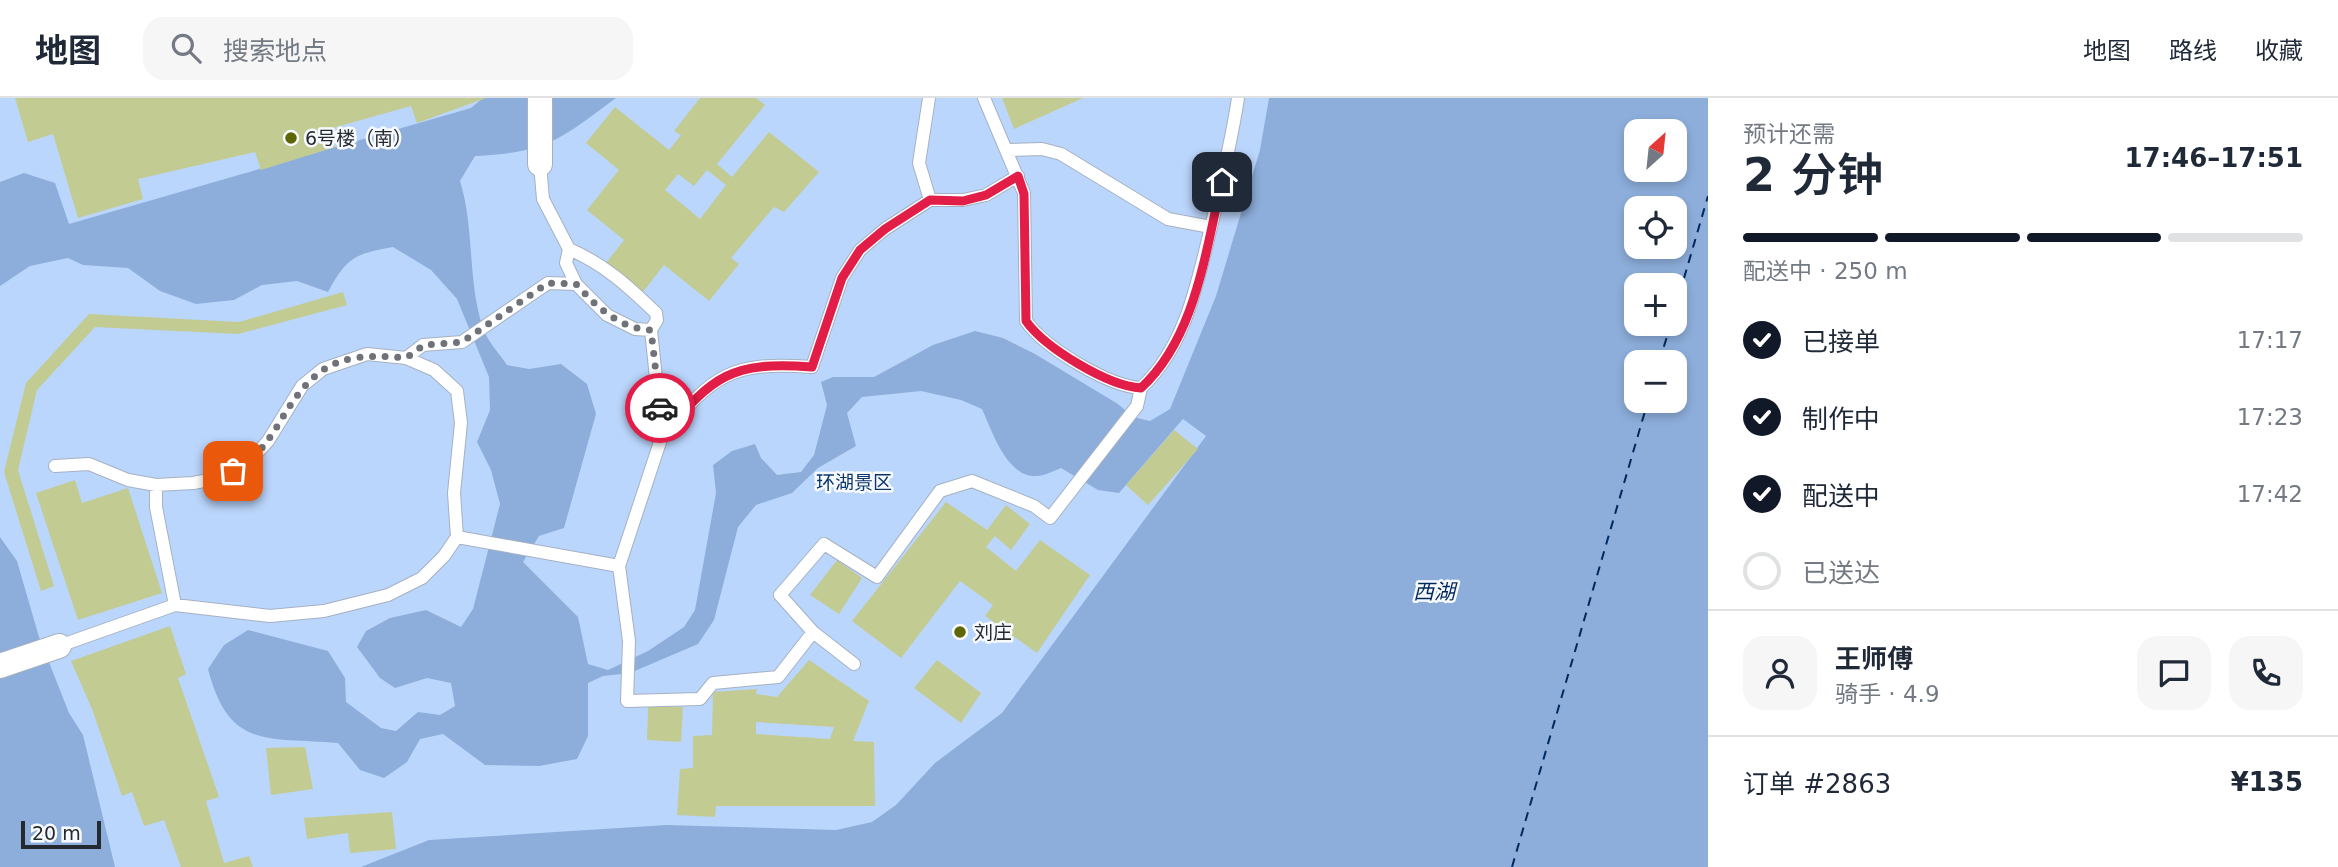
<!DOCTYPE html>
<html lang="zh">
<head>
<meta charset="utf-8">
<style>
	:root { --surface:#fff; --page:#f6f6f7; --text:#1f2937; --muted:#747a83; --line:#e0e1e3; --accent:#111827 }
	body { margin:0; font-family:"DejaVu Sans","Noto Sans SC",sans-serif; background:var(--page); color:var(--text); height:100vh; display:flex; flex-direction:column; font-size:26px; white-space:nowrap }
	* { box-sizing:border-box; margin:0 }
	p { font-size:23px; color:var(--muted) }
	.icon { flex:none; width:38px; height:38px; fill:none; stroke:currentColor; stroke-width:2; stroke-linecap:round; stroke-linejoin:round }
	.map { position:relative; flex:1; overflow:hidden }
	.panel { display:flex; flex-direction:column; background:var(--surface); width:630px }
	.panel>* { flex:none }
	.needle { width:46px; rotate:27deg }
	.tools { position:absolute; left:1624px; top:21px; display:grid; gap:14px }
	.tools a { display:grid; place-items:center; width:63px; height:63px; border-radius:14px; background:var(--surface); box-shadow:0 4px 10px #0003; font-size:35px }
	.scale { position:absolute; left:21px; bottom:18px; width:80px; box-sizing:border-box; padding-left:7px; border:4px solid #252930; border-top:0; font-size:19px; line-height:24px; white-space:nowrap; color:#252930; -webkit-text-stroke:5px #f8fbfe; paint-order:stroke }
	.pin { position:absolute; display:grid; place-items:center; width:60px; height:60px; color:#fff; margin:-30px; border-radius:14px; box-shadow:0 4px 10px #0006 }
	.courier { position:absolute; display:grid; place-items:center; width:70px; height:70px; margin:-35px; border:5px solid #e11d48; border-radius:50%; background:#fff; color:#222; box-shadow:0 2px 9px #0007 }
	.headline em { font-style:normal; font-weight:600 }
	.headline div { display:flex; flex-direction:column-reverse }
	.headline { display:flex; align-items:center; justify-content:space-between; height:119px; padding:0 35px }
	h1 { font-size:46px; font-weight:600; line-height:52px }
	.bar { display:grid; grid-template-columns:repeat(4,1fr); gap:10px 7px; align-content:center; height:84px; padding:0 35px }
	.bar i { height:9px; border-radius:5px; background:var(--line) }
	.bar .selected { background:var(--accent) }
	.bar p { grid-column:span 4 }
	.line { display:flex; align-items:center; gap:18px; padding:0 35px; border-top:2px solid var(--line) }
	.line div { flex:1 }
	.round { display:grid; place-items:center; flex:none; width:74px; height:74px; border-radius:21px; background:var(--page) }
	ol { padding:0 35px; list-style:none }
	li { display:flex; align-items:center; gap:21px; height:77px }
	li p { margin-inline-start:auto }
	li .icon { padding:7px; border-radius:50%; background:var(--accent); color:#fff; stroke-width:4 }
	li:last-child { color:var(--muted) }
	li i { width:38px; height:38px; border:4px solid var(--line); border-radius:50% }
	header { display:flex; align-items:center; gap:42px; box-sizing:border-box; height:98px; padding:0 35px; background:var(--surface); border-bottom:2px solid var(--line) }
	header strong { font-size:33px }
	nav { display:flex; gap:38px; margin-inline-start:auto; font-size:24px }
	.search { width:490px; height:63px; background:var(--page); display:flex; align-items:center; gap:18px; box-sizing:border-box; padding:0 24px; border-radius:21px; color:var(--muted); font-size:26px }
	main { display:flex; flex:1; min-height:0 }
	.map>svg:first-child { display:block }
	.green { fill:#bbd6fc; fill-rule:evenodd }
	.water { fill:#8daedb; fill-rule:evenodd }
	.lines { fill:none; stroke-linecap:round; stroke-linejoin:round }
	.ferry { stroke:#00295e; stroke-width:2; stroke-dasharray:9 7; stroke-linecap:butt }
	.building { fill:#c2cb92; fill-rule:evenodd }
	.service-casing { stroke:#a5b1c2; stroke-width:14 }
	.minor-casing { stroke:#a5b1c2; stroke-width:26 }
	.service { stroke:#fff; stroke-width:12 }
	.minor { stroke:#fff; stroke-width:24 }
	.done { stroke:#6f7278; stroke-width:7; stroke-dasharray:0 12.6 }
	.route { stroke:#e11d48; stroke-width:9 }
	.poi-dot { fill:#5e6606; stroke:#f8fbfe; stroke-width:2.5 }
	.labels { text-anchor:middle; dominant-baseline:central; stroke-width:5; stroke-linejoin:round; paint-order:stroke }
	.poi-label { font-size:19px; fill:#252930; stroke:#f8fbfe; text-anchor:start }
	.park-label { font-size:19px; fill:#0c376d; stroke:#f8fbfe }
	.water-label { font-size:21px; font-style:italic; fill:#00295e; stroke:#f8fbfe }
</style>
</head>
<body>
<header>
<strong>地图</strong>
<div class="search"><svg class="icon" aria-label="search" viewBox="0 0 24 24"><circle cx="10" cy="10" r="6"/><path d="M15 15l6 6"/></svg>搜索地点</div>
<nav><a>地图</a><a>路线</a><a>收藏</a></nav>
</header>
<main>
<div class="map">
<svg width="1708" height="769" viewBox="0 0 1708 769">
	<rect width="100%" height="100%" fill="#f8fbfe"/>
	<path class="green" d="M0,0H1708V769H0ZM1636,33H1675V72H1636ZM1636,110H1675V149H1636ZM1636,187H1675V226H1636ZM1636,264H1675V303H1636Z"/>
	<path class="water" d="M483,0H616C561,41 546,55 475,58L460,83C475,131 467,182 483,230C487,243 500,256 507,267L529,271L561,266L587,286L596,316L564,430L539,438L523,464L578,519L588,566L608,572L648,553L684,529L695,512L716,395L713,367L732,353L755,346L761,360L777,377L801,374L814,357L827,307L821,284L833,279H874L933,247L975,233L1003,240L1035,256L1118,306L1133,319L1150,323L1170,311L1216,198L1260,52L1269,0H1708V769H361L429,742L667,727L836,732L872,724L896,707L935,665L1002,615L1206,338L1183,321L1119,395L1098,392L1061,370C1053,373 1043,379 1034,378C1006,377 992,333 982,311L961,302L921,293L862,299L847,315L856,348L818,370L792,395L756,407L738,429L714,522L698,546L630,575L603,578L588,585V638L577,661L539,668L485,667L443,636L420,641L407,664L384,680L360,672L338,645C267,639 229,652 208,571L224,547L248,532L328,553L345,580L346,604L381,630L396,633L418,614L440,617L455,608L451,585L427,580L395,590L380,580L357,549L366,533L390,520L426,512L461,529L473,511L500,406L491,372L477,344L490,312L489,279L457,201L431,172L393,149C355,156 347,159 328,194L297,183L262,187L234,202L196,206L160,193L128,170L83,167L68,160L30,168L0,188V84L24,75L55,85L69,126L471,10ZM1636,33H1675V72H1636ZM1636,110H1675V149H1636ZM1636,187H1675V226H1636ZM1636,264H1675V303H1636Z
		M0,439L17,463L39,539L69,615L83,637L115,769H0Z"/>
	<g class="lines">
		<path class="ferry" d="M1675,211L1708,98
			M1659,264L1671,226
			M1512,769L1648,303"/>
	</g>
	<path class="building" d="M15,0H486L417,25L411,8L329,31L335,49L261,72L255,54L138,81L143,101L78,120L53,36L28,44Z
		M700,0H756L765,7L717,66L732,79L769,34L819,74L784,114L774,109L731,160L739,166L709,203L664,167L635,204L599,174L624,142L587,112L619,72L586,45L615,9L669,52L681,37L674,33ZM707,72L726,87L700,121L665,92L678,76L694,88Z
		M1002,0H1083L1014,31Z
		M343,194L347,207L238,236L95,229L37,292L18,372L54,488L41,493L4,374L26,285L89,216L239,224Z
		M1174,332L1198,351L1148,407L1126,387Z
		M75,382L82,405L128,390L162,495L78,522L36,395Z
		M946,404L987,432L1006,407L1030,426L1011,452L995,438L986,449L1016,473L1040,442L1090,477L1037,555L985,518L993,507L960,483L901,560L852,523Z
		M837,462L862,480L839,516L810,497Z
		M170,528L186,576L178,580L219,699L206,703L224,765L249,758L253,769H181L164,722L144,728L132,694L122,698L92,611L71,563Z
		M809,562L869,603L853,643L874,644L875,708H716L715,719L677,717L680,671L693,670V638L712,637L713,594L757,591L756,596L777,599ZM756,624L834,629L830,641L756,636Z
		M937,562L981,595L961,625L914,590Z
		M648,608L683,609L681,644L647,642Z
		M305,649L313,691L271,697L266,650Z
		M392,714L396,751L350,755L348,735L307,741L304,720Z"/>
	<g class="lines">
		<defs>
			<path id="service" d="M929,0L919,65L930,102
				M984,0L1024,95L1026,223C1045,250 1108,288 1141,290C1188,246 1198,180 1213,121C1222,80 1232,41 1238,0
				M1007,52L1042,51L1061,56L1168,121L1211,129
				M540,66L543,101L569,151L566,165L576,186L607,217L635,231L651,232L657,222L656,215C628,188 604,166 569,151
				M651,232L662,338L619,468L629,543L627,603L700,601L713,585L778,579L813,534
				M406,260L423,247L462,244L548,185L576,186
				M662,338C714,276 731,263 812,269L842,180L860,152L885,131L930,102H963L986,97L1018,78
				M55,368L89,366L128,382L156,387L193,385L220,380L246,367L268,343L302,288L323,271L367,256L406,260L434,272L457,293L461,325L454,395L457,439L444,458L422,480L388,497L324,513L270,518L175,507L59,548
				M156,387V409L175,507
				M457,439L619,468
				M854,566L813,534L780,497L824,446L877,479L940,393L972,383L1034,408L1050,420L1137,308L1141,290"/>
			<path id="minor" d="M540,66V0
				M0,568L59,548"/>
		</defs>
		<use href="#service" class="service-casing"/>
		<use href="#minor" class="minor-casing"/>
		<use href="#service" class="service"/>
		<use href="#minor" class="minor"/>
	</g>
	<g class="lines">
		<path class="done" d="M233,373C253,364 266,346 278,327C313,268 335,253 406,260L424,247L462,244L548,185L576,186C597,209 618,230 651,232L660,310"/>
		<path class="route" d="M660,310L662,338C714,277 731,263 812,269L842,180L860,152L885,131L930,102L963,103L986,97L1018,78L1024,96L1026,223C1045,250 1108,288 1141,290C1196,239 1205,154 1222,84"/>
	</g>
	<g class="poi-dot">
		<circle cx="291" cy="40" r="7"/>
		<circle cx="960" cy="534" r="7"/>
	</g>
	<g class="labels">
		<g class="poi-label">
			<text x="305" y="40">6号楼（南）</text>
			<text x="974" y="534">刘庄</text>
		</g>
		<g class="park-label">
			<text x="854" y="384">环湖景区</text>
		</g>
		<g class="water-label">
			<text x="1434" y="494">西湖</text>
		</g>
	</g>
</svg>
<div class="tools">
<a><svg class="needle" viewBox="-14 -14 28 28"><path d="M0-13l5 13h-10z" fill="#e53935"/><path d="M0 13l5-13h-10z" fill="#747a83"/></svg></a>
<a><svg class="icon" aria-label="locate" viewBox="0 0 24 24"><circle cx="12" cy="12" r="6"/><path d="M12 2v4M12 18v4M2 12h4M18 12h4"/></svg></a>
<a>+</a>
<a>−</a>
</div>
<div class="scale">20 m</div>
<div class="pin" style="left:233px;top:373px;background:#ea580c"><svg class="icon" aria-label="bag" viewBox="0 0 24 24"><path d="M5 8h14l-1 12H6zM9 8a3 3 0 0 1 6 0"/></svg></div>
<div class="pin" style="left:1222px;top:84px;background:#1f2937"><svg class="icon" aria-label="home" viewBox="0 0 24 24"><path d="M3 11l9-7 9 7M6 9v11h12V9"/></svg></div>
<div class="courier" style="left:660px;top:310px"><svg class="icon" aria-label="car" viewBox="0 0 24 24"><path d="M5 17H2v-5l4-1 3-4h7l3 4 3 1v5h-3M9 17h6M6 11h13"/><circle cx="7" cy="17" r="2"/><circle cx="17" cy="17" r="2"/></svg></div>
</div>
<section class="panel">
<div class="headline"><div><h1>2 分钟</h1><p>预计还需</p></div><em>17:46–17:51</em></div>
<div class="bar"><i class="selected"></i><i class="selected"></i><i class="selected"></i><i></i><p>配送中 · 250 m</p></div>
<ol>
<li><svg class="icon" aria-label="check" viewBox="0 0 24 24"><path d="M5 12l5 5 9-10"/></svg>已接单<p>17:17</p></li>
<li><svg class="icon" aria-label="check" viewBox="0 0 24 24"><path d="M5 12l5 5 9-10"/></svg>制作中<p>17:23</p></li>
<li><svg class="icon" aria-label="check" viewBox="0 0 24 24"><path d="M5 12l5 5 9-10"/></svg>配送中<p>17:42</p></li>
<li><i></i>已送达</li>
</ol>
<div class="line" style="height:126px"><a class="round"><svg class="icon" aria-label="person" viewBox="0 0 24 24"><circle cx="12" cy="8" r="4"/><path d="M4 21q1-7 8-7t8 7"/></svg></a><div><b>王师傅</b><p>骑手 · 4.9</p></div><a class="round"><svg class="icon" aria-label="chat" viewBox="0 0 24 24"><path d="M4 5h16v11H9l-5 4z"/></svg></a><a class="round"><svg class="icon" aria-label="phone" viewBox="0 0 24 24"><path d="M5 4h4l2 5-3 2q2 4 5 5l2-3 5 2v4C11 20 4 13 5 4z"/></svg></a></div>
<div class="line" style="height:91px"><div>订单 #2863</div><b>¥135</b></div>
</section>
</main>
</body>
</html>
